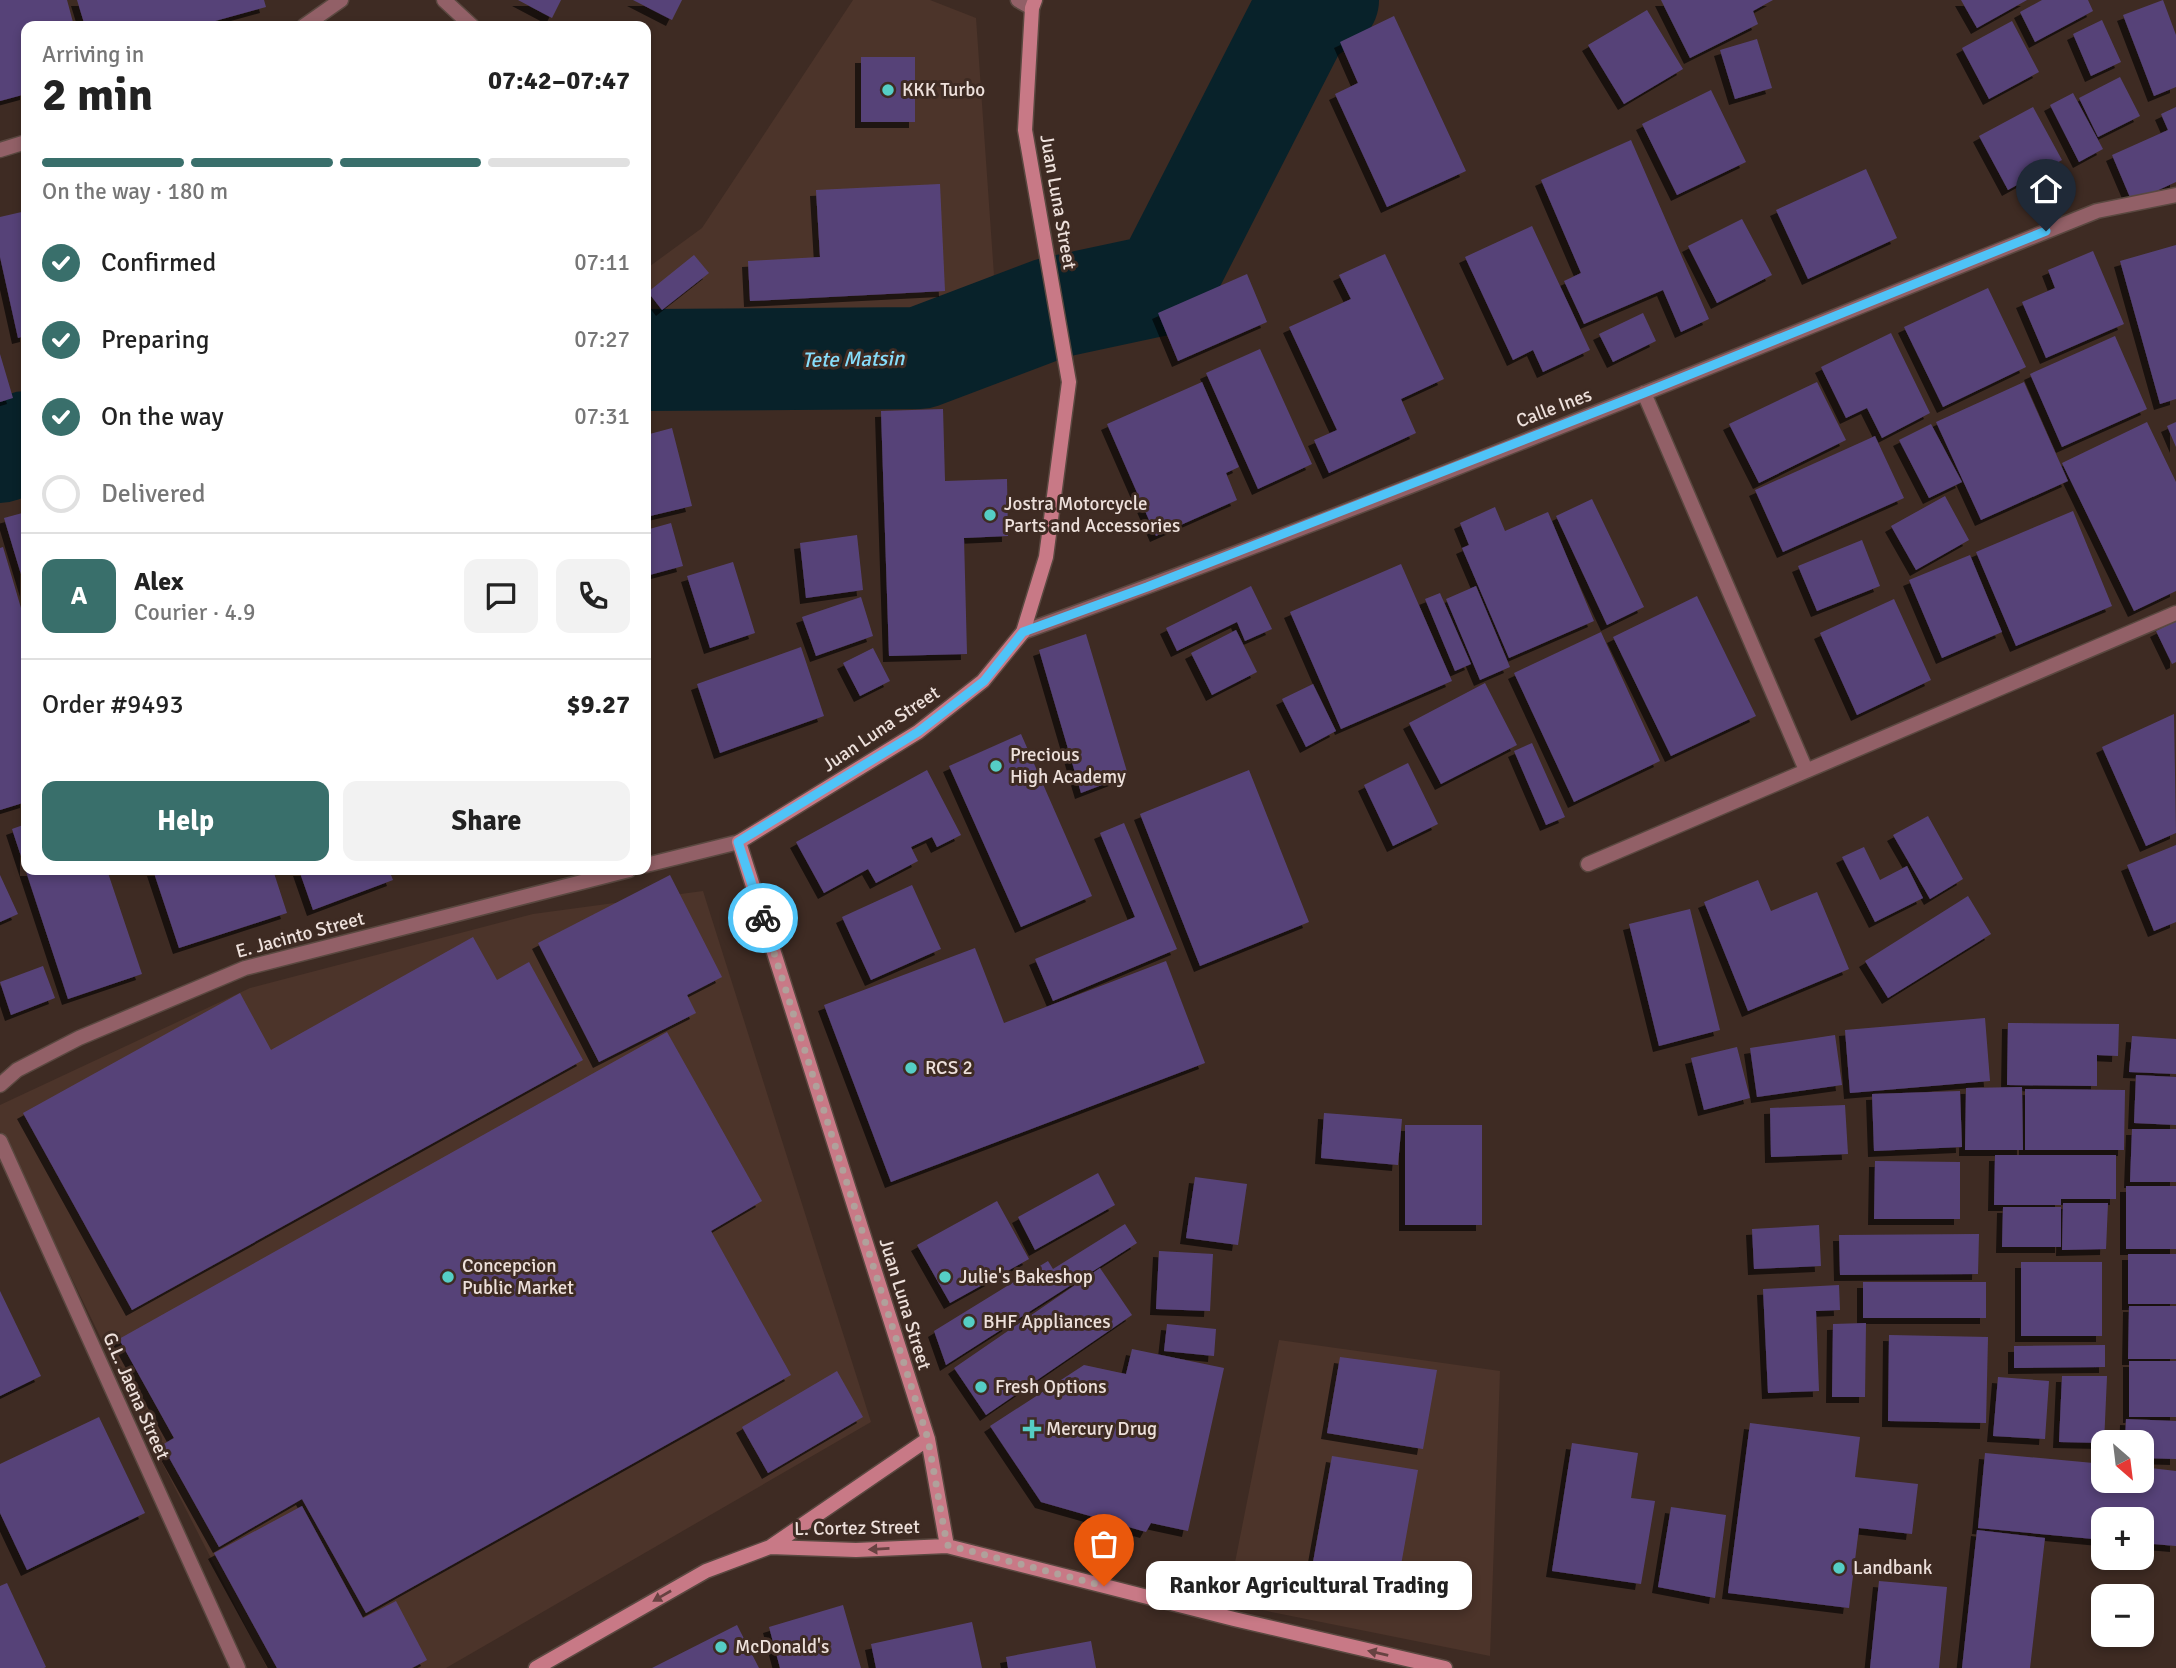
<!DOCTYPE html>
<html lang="en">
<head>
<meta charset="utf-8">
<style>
	:root { --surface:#fff; --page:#f2f2f2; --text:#222; --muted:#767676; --line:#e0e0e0; --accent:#396f6b }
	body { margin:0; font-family:Signika,sans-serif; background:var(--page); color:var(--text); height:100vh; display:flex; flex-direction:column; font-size:26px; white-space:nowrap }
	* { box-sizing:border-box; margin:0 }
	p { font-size:23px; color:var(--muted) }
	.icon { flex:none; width:38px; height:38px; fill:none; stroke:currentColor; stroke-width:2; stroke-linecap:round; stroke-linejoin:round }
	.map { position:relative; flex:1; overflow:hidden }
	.details { position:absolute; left:21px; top:21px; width:630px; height:854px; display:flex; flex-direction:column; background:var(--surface); border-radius:14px; box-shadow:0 4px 10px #0003 }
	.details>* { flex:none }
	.needle { width:46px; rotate:152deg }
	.tools { position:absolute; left:2091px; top:1430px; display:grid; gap:14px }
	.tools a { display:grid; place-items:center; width:63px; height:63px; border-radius:14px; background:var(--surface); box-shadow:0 4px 10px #0003; font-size:35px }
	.pin { position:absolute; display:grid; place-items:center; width:60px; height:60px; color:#fff; margin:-72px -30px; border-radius:50% 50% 50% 0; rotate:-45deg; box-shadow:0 0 7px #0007 }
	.pin .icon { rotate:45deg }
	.courier { position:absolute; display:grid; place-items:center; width:70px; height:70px; margin:-35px; border:5px solid #4fc3f7; border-radius:50%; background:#fff; color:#222; box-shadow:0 2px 9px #0007 }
	.bubble { position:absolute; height:49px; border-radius:14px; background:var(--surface); box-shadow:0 4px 10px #0003; font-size:23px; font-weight:700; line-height:49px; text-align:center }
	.headline em { font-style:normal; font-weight:700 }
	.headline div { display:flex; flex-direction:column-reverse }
	.headline { display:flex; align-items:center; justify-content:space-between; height:119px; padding:0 21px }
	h1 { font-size:46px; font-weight:700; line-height:52px }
	.bar { display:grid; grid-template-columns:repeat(4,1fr); gap:10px 7px; align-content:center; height:84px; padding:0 21px }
	.bar i { height:9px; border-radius:5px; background:var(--line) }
	.bar .current { background:var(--accent) }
	.bar p { grid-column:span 4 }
	.line { display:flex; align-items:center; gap:18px; padding:0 21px; border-top:2px solid var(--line) }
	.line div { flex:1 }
	.round { display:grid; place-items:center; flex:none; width:74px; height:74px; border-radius:14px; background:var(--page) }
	ol { padding:0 21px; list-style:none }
	li { display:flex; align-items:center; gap:21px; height:77px }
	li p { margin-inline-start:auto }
	li .icon { padding:7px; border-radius:50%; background:var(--accent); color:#fff; stroke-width:4 }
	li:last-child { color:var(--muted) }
	li i { width:38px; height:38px; border:4px solid var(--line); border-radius:50% }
	.primary-button { display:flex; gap:14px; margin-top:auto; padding:14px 21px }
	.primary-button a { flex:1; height:80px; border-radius:14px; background:var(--accent); color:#fff; font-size:28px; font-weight:700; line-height:80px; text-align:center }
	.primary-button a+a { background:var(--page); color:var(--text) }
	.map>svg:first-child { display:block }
	.built { fill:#4c342a }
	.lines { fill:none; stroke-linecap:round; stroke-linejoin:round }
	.river { stroke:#08222a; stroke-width:102 }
	.building { fill:#574378; filter:url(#shadow) }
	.lane-casing { stroke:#5a4840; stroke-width:17 }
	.street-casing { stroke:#5a4840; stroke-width:17 }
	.secondary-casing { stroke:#5a4840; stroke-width:17 }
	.lane { stroke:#926067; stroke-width:14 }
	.street { stroke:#926067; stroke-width:14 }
	.secondary { stroke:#c87986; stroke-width:14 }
	.oneway { fill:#674241 }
	.done { stroke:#b0a19b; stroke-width:7; stroke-dasharray:0 12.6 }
	.route { stroke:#4fc3f7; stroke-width:9 }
	.poi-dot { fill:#55cec5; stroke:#3e2b23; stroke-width:2.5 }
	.labels { text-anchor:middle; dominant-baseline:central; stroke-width:6; stroke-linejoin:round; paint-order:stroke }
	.poi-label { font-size:19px; fill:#ede0db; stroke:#3e2b23; text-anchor:start }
	.street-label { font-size:19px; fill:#ede0db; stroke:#3e2b23 }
	.water-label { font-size:21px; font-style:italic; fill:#86ddfb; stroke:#3e2b23 }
</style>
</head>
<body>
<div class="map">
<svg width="2176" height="1668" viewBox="0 0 2176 1668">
	<defs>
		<filter id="shadow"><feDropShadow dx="-6" dy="6" stdDeviation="0" flood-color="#0009"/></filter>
	</defs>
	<rect width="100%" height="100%" fill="#3e2b23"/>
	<path class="built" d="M853,0H930L976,18L994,275L946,306L646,326V269L702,228Z
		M703,891L871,1422L446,1668H267L151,1441L0,1131V1105L250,988L533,914Z
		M1279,1340L1500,1371L1490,1656L1227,1603Z"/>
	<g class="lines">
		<path class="river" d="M646,360L920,358L1052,308L1164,284L1299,20L1328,0
			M0,452L26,442"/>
	</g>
	<path class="building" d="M0,0H67L74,26H26V94L0,101Z
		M77,0H264L266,7L197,26H85Z
		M518,0H561L552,18Z
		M633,0H682L672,20Z
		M1661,0H1773L1753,11L1758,24L1690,58Z
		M1961,0H2027L1977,28Z
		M2042,0H2088L2093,11L2035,42L2020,12Z
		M2163,0L2176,35V87L2154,96L2123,15Z
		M1647,10L1683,69L1624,104L1588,45Z
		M1394,16L1466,171L1387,207L1335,94L1358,83L1340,42Z
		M2102,20L2121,62L2091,76L2073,34Z
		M2012,21L2039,72L1989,99L1962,48Z
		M1757,39L1772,88L1735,99L1720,50Z
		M861,57H915V122H861Z
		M2120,77L2140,116L2098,137L2079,98Z
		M1711,90L1746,162L1677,195L1642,124Z
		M2073,93L2103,149L2079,162L2050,105Z
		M2033,107L2062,160L2008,190L1979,136Z
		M2176,107V182L2132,202L2112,155L2168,130L2161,114Z
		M1631,140L1709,319L1681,332L1663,290L1584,324L1564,281L1581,273L1541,180Z
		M1866,169L1897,238L1808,279L1776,210Z
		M940,184L945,291L750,301L748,261L820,257L816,190Z
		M26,211V336L18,338L0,257V217Z
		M1742,219L1772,275L1717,303L1688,246Z
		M1532,226L1590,350L1543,372L1533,350L1513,360L1465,257Z
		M2176,245V399L2160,404L2120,261Z
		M2093,251L2124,324L2046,358L2022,302L2055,288L2048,270Z
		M1385,254L1444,379L1401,399L1416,433L1329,473L1314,440L1337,430L1289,327L1351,299L1339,275Z
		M694,255L709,273L662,310L648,292Z
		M1247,274L1267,322L1178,361L1158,313Z
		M1988,288L2026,367L1943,407L1904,327Z
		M1643,313L1656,341L1613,362L1599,334Z
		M1891,333L1930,413L1882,438L1867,408L1846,418L1821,367Z
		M2115,336L2147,409L2062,447L2030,374Z
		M1260,349L1312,464L1258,489L1206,373Z
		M0,354L13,398L0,402Z
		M1202,382L1239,467L1226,473L1237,500L1156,536L1107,424Z
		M1817,382L1846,440L1759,483L1729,424Z
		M2024,382L2068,481L1981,520L1936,422Z
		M943,409L945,481L1007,479L1008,536L964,538L967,654L889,656L881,411Z
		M2147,422L2176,482V591L2134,611L2062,463Z
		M2176,422V447L2167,426Z
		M1931,424L1962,482L1929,498L1899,440Z
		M672,428L692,506L646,517V435Z
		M1875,436L1904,498L1783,552L1755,490Z
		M1945,496L1969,540L1916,570L1891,526Z
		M1592,499L1644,607L1607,625L1556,516Z
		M1495,507L1505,531L1548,512L1594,621L1509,658L1462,548L1469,545L1460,523Z
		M2073,511L2112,606L2016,646L1976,552Z
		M26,512V591L4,518Z
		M671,523L683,566L646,576V530Z
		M857,535L863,590L806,598L800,543Z
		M1862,540L1880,586L1817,611L1798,566Z
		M3,547L26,625V802L0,810V548Z
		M1970,555L2002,632L1942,658L1909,580Z
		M733,562L755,633L710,648L687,576Z
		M1401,564L1452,681L1341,729L1290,612Z
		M1251,586L1272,629L1245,641L1237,622L1177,651L1166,628Z
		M1476,586L1510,667L1480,680L1446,599Z
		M1440,593L1471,664L1455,671L1425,599Z
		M1697,596L1756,716L1671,756L1613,637Z
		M861,597L873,636L816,656L802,617Z
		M1894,599L1931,680L1857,715L1820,633Z
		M2176,621V662L2172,664L2156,631Z
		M1236,630L1257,672L1212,695L1191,653Z
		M1601,632L1660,761L1574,802L1514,673Z
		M1086,634L1128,775L1081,793L1039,650Z
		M801,647L824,716L720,753L697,684Z
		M873,648L890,681L860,696L843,663Z
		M1485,683L1517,745L1441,784L1409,723Z
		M1313,684L1336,731L1306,747L1282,699Z
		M2174,714L2176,833L2146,846L2102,747Z
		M1021,734L1092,896L1021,927L949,766Z
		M1532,743L1565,817L1546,825L1514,751Z
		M1408,763L1438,824L1393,846L1364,785Z
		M927,770L961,835L937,847L932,837L911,847L918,861L876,883L868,869L824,893L796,842Z
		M1249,770L1309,922L1200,966L1140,814Z
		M1928,816L1963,879L1930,899L1893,835Z
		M1124,823L1177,949L1053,1001L1035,959L1135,917L1100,833Z
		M26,824V870H107L142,974L68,999L12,829Z
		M2176,845V922L2154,931L2127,865Z
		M1864,847L1880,880L1907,866L1923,898L1875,922L1842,857Z
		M153,870H273L287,913L179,948Z
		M299,870H389L393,880L313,910Z
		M0,875L18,914L0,922Z
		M670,875L722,977L687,995L696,1013L599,1062L538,943Z
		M1758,880L1771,911L1817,892L1849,969L1748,1011L1704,902Z
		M912,885L941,949L871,980L842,917Z
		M1968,896L1991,934L1888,998L1865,961Z
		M1690,909L1720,1030L1659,1046L1629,924Z
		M473,937L497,980L529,962L583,1060L132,1310L23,1113L240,993L271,1050Z
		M975,948L1004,1023L1166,961L1205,1063L891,1182L824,1005Z
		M43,966L55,998L11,1015L0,982Z
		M1985,1018L1990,1081L1850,1093L1845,1030Z
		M2008,1023L2119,1024L2118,1056L2097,1055V1086L2007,1085Z
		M667,1032L762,1201L711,1231L791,1375L366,1613L302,1499L219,1547L162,1445L174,1438L119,1339Z
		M1835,1035L1842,1085L1757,1097L1750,1048Z
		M2132,1036L2176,1039V1074L2129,1072Z
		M1737,1047L1750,1098L1704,1110L1691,1058Z
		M2136,1075L2176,1077V1125L2134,1123Z
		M2022,1087L2023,1150H1965L1966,1088Z
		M2025,1089L2125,1090L2124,1150H2025Z
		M1960,1091L1962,1147L1874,1151L1872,1094Z
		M1845,1105L1848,1154L1771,1157L1770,1108Z
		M1324,1113L1402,1119L1398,1165L1321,1158Z
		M1405,1125H1482V1225H1405Z
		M2132,1129H2176V1182H2130Z
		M1995,1155H2116V1199H2061V1205H1994Z
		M1875,1161L1960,1162V1219H1874Z
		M1098,1173L1115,1205L1035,1250L1018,1217Z
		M1195,1177L1247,1184L1238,1245L1186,1238Z
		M2126,1186H2176V1249H2126Z
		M997,1201L1029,1259L950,1303L917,1245Z
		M2063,1203H2108L2106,1249L2062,1250Z
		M2003,1207H2061V1247H2002Z
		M1125,1224L1137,1243L946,1365L934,1331L1048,1261L1053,1269Z
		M1819,1225L1821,1266L1754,1269L1752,1229Z
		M1979,1234L1978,1274L1840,1275L1839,1235Z
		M1159,1251L1213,1254L1210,1311L1156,1309Z
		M2128,1254H2176V1304H2128Z
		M2021,1262H2102V1336H2021Z
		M1100,1268L1132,1315L986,1415L954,1368Z
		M1863,1282H1986V1318H1863Z
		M1839,1285L1840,1310L1816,1311L1819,1391L1768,1393L1763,1289Z
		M0,1291L41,1376L0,1396Z
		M2129,1306H2176V1359H2128Z
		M1866,1323L1865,1397H1832L1833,1324Z
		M1167,1324L1216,1329L1214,1356L1164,1351Z
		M1889,1335L1988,1337L1986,1423L1888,1421Z
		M2105,1345V1367L2014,1368V1346Z
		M1132,1349L1224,1368L1188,1531L1151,1523L1146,1532L1041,1502L990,1426L1084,1365L1126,1374Z
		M1340,1357L1437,1370L1423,1449L1327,1433Z
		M2129,1361H2176V1417H2129Z
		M837,1371L863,1417L768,1473L742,1427Z
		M2062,1376H2107L2104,1443L2059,1442Z
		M1998,1377L2049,1381L2045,1439L1993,1436Z
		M99,1417L145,1513L27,1570L0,1513V1464Z
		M2126,1419L2176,1421V1459L2142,1458V1442H2125Z
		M1750,1423L1860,1437L1855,1477L1918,1484L1912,1534L1859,1528L1849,1608L1728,1593Z
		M1572,1443L1638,1453L1631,1498L1655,1501L1641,1584L1552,1571Z
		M1985,1453L2104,1464V1480H2142V1467L2176,1471V1546L2142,1543V1519H2104V1540L1978,1528Z
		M1332,1456L1418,1470L1396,1593L1310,1579Z
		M302,1506L363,1618L396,1601L427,1660L412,1668H277L214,1553Z
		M1671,1507L1726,1515L1715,1598L1658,1587Z
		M1977,1530L2045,1538L2030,1668H1962Z
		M1879,1581L1947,1587L1939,1668H1870Z
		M7,1583L46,1667L44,1668H0V1586Z
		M843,1605L861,1668H780L769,1627Z
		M972,1622L982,1668H876L871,1644Z
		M737,1625L759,1668H652Z
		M1091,1641L1096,1668H1008L1006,1657Z"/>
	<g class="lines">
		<defs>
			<path id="lane" d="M444,0L472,26"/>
			<path id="street" d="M1018,0L1032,8
				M304,26L341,0
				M0,150L26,142
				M1644,393L1806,770
				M1023,632C1384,502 1740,354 2097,211L2176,195
				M1588,864L2176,613
				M646,865L739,842
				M0,1085L17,1070L79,1038L245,968L629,870
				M0,1141L238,1668"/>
			<path id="secondary" d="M947,1546L928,1439L739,842L918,732L983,681L1023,632L1046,557L1069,382L1025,130L1032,8L1035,0
				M770,1547L928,1439
				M536,1668L706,1571L770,1547L856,1550L947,1546L1234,1619L1445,1668"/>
		</defs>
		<use href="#lane" class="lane-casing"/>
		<use href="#street" class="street-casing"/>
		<use href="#secondary" class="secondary-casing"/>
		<use href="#lane" class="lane"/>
		<use href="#street" class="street"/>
		<use href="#secondary" class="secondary"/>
	</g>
	<defs><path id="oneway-solid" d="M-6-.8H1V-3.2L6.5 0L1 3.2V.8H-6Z" transform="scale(1.75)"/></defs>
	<g class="oneway">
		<use href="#oneway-solid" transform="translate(879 1549) rotate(177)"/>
		<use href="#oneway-solid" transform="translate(662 1596) rotate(150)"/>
		<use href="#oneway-solid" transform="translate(1378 1653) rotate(-167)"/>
	</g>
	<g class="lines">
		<path class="done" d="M763,918L928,1439L947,1545L1104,1586"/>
		<path class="route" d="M763,918L738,842L918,732L984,681L1023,632L1147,587L1644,393L2046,231"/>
	</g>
	<g class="poi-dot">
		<circle cx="888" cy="90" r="7"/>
		<circle cx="990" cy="515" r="7"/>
		<circle cx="996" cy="766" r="7"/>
		<circle cx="911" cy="1068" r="7"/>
		<circle cx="448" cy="1277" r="7"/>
		<circle cx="945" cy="1277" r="7"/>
		<circle cx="969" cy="1322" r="7"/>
		<circle cx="981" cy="1387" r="7"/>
		<path d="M1028.5 1418.5h7v7h7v7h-7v7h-7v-7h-7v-7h7z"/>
		<circle cx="1839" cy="1568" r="7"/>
		<circle cx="721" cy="1647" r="7"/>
	</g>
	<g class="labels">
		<g class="poi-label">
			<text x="902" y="90">KKK Turbo</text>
			<text x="1004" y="504">Jostra Motorcycle<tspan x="1004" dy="22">Parts and Accessories</tspan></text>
			<text x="1010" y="755">Precious<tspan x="1010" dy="22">High Academy</tspan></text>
			<text x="925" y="1068">RCS 2</text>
			<text x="462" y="1266">Concepcion<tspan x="462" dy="22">Public Market</tspan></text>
			<text x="959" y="1277">Julie's Bakeshop</text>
			<text x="983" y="1322">BHF Appliances</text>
			<text x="995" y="1387">Fresh Options</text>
			<text x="1046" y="1429">Mercury Drug</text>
			<text x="1853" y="1568">Landbank</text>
			<text x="735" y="1647">McDonald's</text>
		</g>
		<g class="street-label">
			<text transform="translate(1058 202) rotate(80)">Juan Luna Street</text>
			<text transform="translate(1554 408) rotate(-21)">Calle Ines</text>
			<text transform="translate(881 729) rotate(-34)">Juan Luna Street</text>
			<text transform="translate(300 935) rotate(-15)">E. Jacinto Street</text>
			<text transform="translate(905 1304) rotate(73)">Juan Luna Street</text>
			<text transform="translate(136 1396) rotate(66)">G.L. Jaena Street</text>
			<text transform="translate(857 1528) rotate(-1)">L. Cortez Street</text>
		</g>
		<g class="water-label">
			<text transform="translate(853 359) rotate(-1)">Tete Matsin</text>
		</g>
	</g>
</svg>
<div class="tools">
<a><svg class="needle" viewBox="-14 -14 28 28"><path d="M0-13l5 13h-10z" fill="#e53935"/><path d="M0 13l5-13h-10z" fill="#767676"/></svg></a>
<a>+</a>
<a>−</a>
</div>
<div class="pin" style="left:1104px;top:1586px;background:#ea580c"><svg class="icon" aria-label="bag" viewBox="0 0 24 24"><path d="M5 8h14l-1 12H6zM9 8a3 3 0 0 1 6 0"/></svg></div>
<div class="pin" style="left:2046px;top:231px;background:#1f2937"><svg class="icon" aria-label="home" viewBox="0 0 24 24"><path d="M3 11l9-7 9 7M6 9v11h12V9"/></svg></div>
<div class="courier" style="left:763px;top:918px"><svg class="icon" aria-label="bike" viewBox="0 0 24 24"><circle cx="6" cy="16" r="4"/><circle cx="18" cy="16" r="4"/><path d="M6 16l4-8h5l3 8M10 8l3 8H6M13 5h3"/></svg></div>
<div class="bubble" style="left:1146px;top:1561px;width:326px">Rankor Agricultural Trading</div>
<section class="details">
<div class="headline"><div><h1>2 min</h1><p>Arriving in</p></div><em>07:42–07:47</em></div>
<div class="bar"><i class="current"></i><i class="current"></i><i class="current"></i><i></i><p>On the way · 180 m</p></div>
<ol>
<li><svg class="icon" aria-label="check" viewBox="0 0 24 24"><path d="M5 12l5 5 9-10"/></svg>Confirmed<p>07:11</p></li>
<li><svg class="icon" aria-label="check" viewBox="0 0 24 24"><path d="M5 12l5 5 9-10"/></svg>Preparing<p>07:27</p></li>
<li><svg class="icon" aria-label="check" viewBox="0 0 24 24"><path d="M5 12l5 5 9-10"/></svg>On the way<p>07:31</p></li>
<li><i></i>Delivered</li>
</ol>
<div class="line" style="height:126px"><b class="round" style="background:var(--accent);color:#fff">A</b><div><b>Alex</b><p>Courier · 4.9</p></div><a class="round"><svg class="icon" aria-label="chat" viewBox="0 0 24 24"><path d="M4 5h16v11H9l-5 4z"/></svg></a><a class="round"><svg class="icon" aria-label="phone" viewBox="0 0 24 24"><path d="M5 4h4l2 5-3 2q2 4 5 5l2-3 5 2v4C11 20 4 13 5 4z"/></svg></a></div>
<div class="line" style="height:91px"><div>Order #9493</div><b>$9.27</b></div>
<div class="primary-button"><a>Help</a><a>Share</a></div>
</section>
</div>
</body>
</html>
